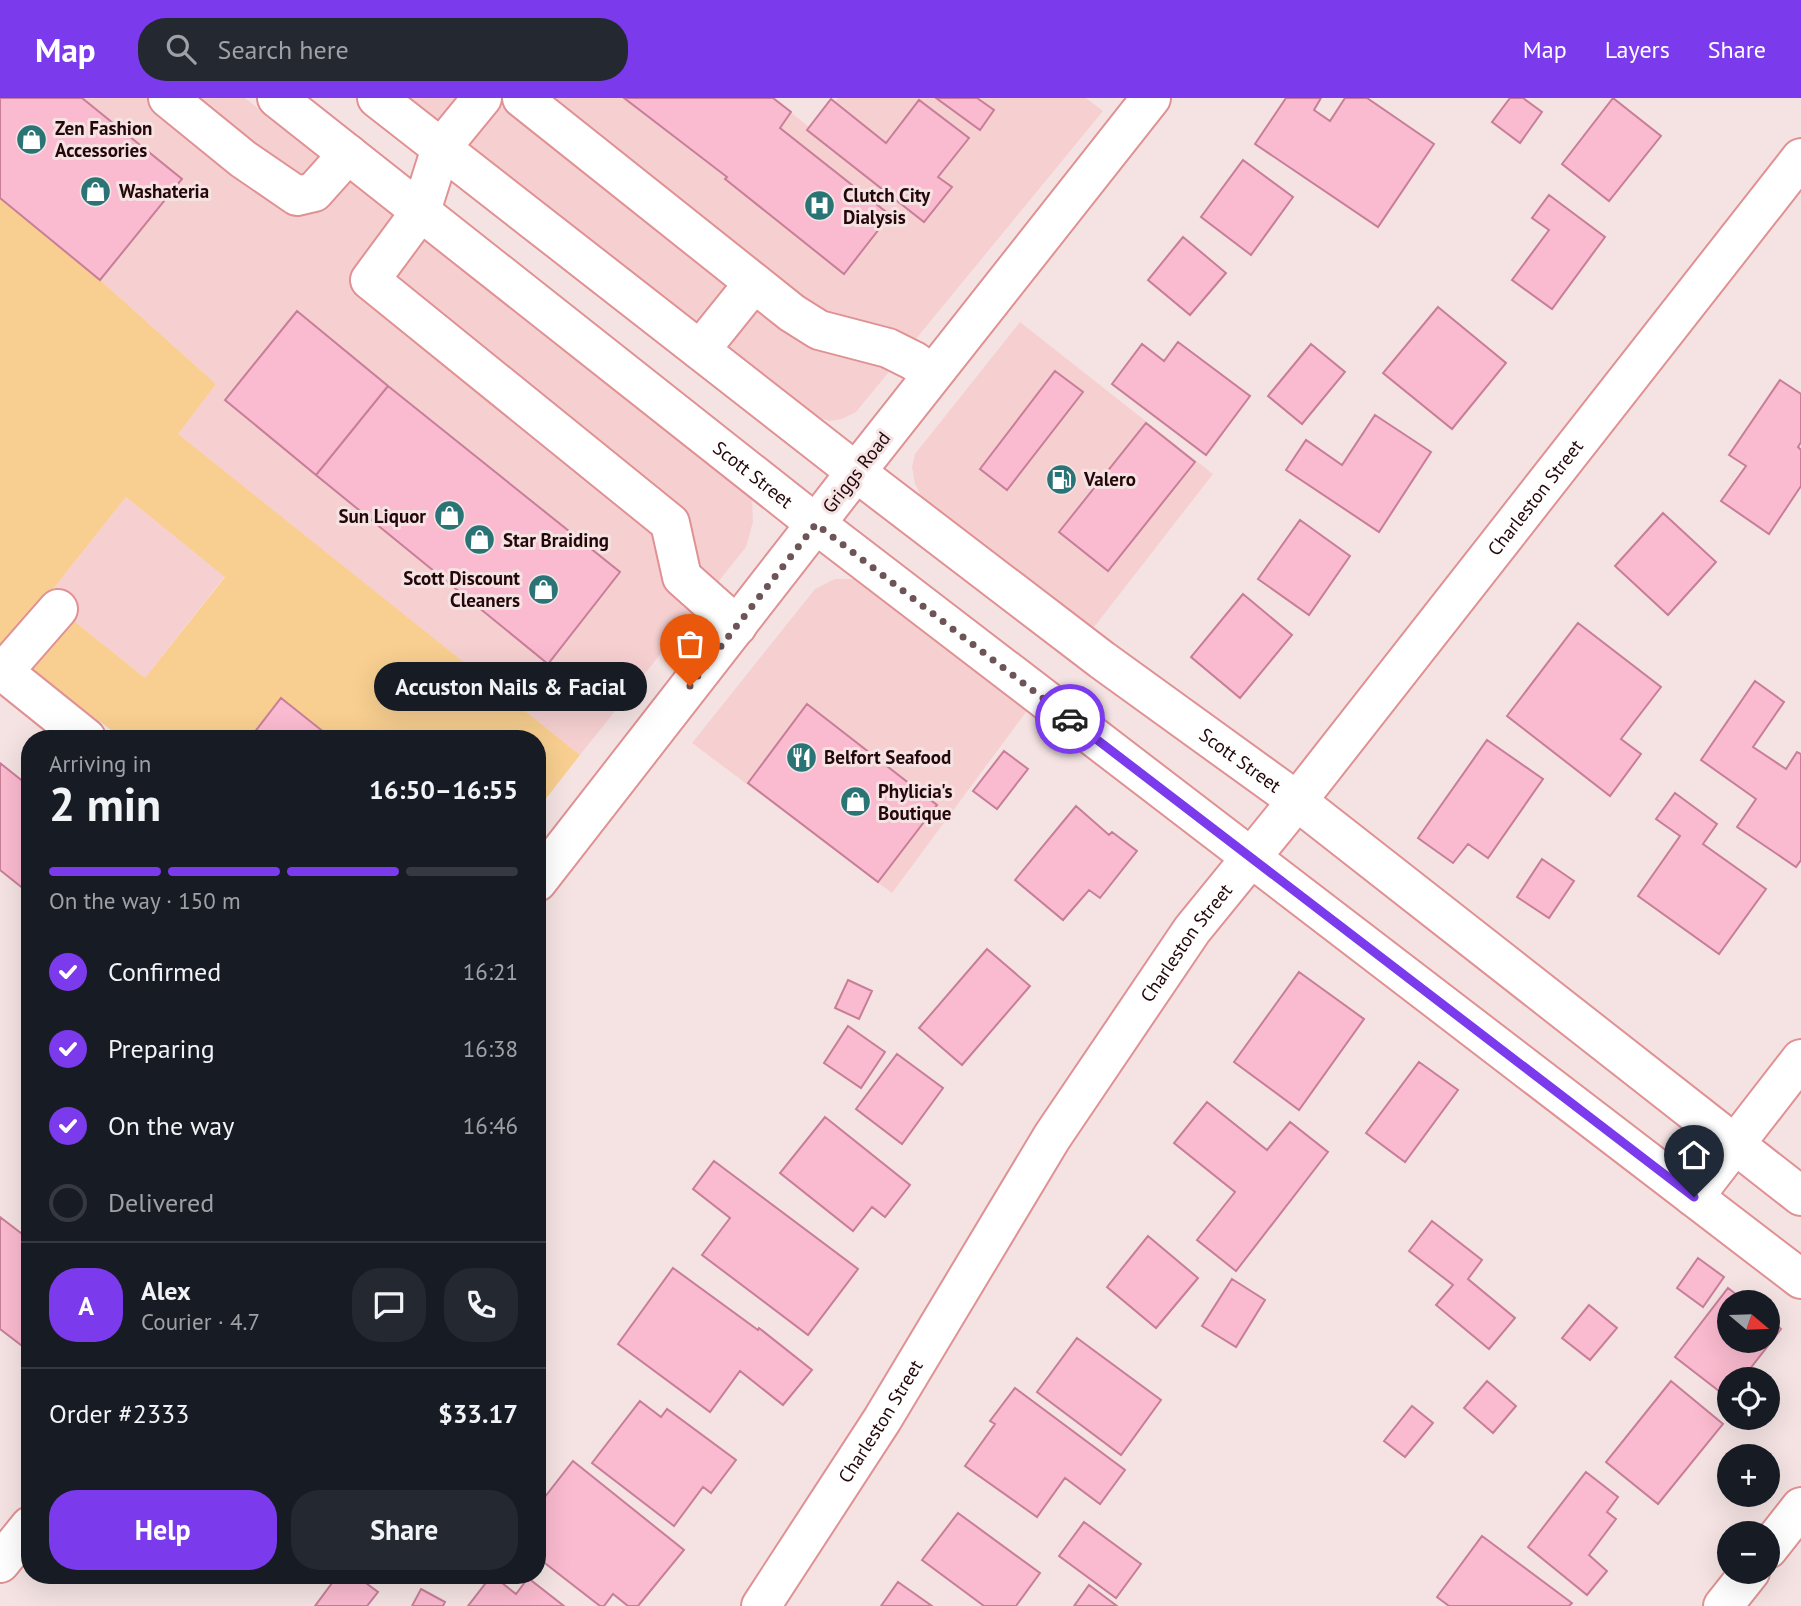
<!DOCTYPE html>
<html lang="en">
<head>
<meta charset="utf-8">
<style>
	:root { --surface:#171b24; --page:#242831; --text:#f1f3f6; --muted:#9ea1a6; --line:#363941; --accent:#7c3aed }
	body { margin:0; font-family:"PT Sans",sans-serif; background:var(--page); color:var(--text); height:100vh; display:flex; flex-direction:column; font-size:26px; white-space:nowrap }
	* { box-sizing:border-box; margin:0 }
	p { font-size:23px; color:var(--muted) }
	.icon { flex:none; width:38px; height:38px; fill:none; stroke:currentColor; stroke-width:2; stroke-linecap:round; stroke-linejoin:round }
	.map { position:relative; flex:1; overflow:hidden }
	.drawer { position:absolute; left:21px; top:632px; width:525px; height:854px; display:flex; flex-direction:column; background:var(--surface); border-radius:28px; box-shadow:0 7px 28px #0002 }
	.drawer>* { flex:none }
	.needle { width:46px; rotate:109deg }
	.tools { position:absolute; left:1717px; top:1192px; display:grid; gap:14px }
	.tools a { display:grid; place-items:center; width:63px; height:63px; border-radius:50%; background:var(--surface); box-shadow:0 7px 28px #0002; font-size:35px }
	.pin { position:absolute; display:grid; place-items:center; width:60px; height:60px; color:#fff; margin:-72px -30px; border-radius:50% 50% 50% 0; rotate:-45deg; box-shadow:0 0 7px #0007 }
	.pin .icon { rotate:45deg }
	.courier { position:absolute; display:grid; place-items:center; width:70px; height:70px; margin:-35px; border:5px solid #7c3aed; border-radius:50%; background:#fff; color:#222; box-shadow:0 2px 9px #0007 }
	.bubble { position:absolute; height:49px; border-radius:24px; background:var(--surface); box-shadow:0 7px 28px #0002; font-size:23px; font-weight:600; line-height:49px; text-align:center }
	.headline em { font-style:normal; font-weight:600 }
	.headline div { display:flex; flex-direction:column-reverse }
	.headline { display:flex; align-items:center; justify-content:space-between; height:119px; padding:0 28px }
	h1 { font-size:46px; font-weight:600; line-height:52px }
	.bar { display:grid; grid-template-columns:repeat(4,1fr); gap:10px 7px; align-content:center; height:84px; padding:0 28px }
	.bar i { height:9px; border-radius:5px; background:var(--line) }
	.bar .on { background:var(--accent) }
	.bar p { grid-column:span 4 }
	.line { display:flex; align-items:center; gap:18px; padding:0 28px; border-top:2px solid var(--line) }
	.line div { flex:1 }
	.round { display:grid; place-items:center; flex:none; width:74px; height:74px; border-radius:28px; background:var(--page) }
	ol { padding:0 28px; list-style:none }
	li { display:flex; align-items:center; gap:21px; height:77px }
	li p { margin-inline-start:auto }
	li .icon { padding:7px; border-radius:50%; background:var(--accent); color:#fff; stroke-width:4 }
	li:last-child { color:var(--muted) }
	li i { width:38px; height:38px; border:4px solid var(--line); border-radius:50% }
	.primary-button { display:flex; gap:14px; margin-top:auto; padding:14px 28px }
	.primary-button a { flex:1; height:80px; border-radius:28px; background:var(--accent); color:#fff; font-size:28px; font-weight:600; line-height:80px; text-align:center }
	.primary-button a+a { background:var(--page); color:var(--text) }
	header { display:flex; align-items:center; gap:42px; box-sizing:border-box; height:98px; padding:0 35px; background:var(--accent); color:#fff }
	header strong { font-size:33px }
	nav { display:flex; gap:38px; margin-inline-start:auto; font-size:24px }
	.search { width:490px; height:63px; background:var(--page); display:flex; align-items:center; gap:18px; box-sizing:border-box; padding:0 24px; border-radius:28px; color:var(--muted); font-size:26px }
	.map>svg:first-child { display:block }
	.built { fill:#f6d0d1 }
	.green { fill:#f8cf90 }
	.building { fill:#fabacf; stroke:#c87e98; stroke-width:2 }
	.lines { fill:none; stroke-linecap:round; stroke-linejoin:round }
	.minor-casing { stroke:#e09193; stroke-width:42 }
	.major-casing { stroke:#e09193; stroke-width:42 }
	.minor { stroke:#fff; stroke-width:38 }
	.major { stroke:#fff; stroke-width:38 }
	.done { stroke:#6d5456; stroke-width:7; stroke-dasharray:0 12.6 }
	.route { stroke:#7c3aed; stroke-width:9 }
	.labels { text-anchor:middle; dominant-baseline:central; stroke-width:6; stroke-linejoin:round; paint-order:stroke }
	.poi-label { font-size:19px; font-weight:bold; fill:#24070a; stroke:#f5e3e3; text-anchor:start }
	.street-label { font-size:19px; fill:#24070a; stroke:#f5e3e3 }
</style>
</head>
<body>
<header>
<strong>Map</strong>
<div class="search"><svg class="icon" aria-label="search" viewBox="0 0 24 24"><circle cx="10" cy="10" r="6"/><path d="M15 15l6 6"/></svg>Search here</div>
<nav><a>Map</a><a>Layers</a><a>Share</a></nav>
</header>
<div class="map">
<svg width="1801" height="1508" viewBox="0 0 1801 1508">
	<rect width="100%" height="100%" fill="#f5e3e3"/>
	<path class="built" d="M0,0H245L738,381L752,400L753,424L746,449L580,657L177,336L216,286L100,182L0,100Z
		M406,0H773L813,32L838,0H1086L1103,13L856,314L842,321L829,323L811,317Z
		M1020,224L1213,376L1091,533L922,400L915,386L912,369L915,356Z
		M126,399L225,478L145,580L45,501Z
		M835,481H856L871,487L1029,610L892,795L692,645L815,491Z"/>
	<path class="green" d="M0,100L100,182L216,286L178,336L580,657L537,712V640H122L28,570L70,520L145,580L225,479L126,399L45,501L3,549L0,547Z"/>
	<path class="building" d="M0,0H82L182,81L100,182L0,100Z
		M624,0H773L791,14L780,30L890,117L844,176L725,81L727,79Z
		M936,0H977L994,12L980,32Z
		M1286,0H1321L1314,12L1330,23L1345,0H1367L1434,46L1378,129L1255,46Z
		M1510,0H1523L1542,14L1520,45L1492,24Z
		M1613,0L1661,38L1609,103L1562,66Z
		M831,1L886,45L919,2L969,40L938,79L952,89L924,124L807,32Z
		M1243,62L1293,99L1251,157L1201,119Z
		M1549,97L1605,139L1552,211L1512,182L1549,132L1532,120Z
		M1183,139L1226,175L1190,217L1148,182Z
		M1438,209L1506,265L1452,331L1383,275Z
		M297,213L388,288L316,377L225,302Z
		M1178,244L1250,298L1206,357L1112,286L1142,246L1164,263Z
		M1311,246L1345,274L1302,326L1268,298Z
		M1055,273L1083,294L1007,392L980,371Z
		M1780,282L1801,296V344L1798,349L1801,352V388L1769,436L1721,403L1746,368L1729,357Z
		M388,288L620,474L548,566L316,377Z
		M1375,317L1431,354L1379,434L1286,372L1306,342L1342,367Z
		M1146,325L1195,364L1108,473L1059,434Z
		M1663,415L1716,464L1668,517L1615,468Z
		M1300,422L1350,458L1309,517L1258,481Z
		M1243,496L1292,537L1240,600L1191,559Z
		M1578,525L1661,589L1621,641L1641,656L1610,698L1507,618Z
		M1755,583L1784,604L1753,649L1786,671L1797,654L1801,656V762L1796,769L1737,729L1756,701L1701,662Z
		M281,600L325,635L320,640H250Z
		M807,606L937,707L878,784L748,685Z
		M1487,642L1543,681L1488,760L1468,746L1453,765L1418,740Z
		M1004,653L1028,671L997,711L973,693Z
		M0,665L30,689V796L0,772Z
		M1675,695L1717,726L1703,746L1766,791L1719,856L1638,798L1680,738L1656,721Z
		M1076,708L1109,737L1112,734L1137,753L1100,800L1089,792L1063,822L1015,782Z
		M1542,761L1574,783L1549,820L1517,799Z
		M987,851L1030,888L962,967L919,930Z
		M1299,874L1364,921L1299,1012L1234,964Z
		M848,882L872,893L859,921L835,910Z
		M848,928L885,954L861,990L824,965Z
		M897,956L943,990L902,1046L856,1011Z
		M1419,964L1458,992L1405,1064L1366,1035Z
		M1207,1004L1267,1052L1290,1024L1328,1054L1236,1173L1197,1142L1235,1094L1174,1045Z
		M825,1019L910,1087L885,1119L872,1109L853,1133L780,1075Z
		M714,1063L858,1171L808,1237L702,1157L730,1120L693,1091Z
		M0,1119L30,1142V1254L0,1231Z
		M1432,1123L1482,1162L1468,1181L1515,1220L1489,1251L1436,1207L1453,1187L1409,1153Z
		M1148,1138L1198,1180L1156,1230L1107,1189Z
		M1698,1160L1724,1179L1703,1209L1677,1190Z
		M673,1170L758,1232L759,1230L812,1272L783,1307L740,1273L710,1314L618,1246Z
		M1232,1181L1265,1202L1236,1249L1202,1228Z
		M1728,1190L1746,1204H1729V1242H1768V1220L1781,1231L1742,1281H1729L1728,1300L1675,1259Z
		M1589,1207L1617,1230L1590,1262L1562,1240Z
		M1077,1240L1161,1302L1121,1357L1037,1294Z
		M1487,1283L1516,1308L1493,1335L1464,1310Z
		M1671,1283L1723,1326L1658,1406L1606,1364Z
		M1015,1290L1125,1372L1100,1406L1065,1380L1037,1419L965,1368L995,1326L990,1323Z
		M640,1303L661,1319L667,1311L736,1362L711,1395L703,1389L674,1428L592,1365Z
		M1412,1308L1433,1325L1405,1359L1384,1343Z
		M573,1363L684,1452L638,1508H628L613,1496L604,1508H600L537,1459V1409Z
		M1586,1374L1618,1399L1607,1414L1616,1421L1589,1457L1607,1473L1587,1497L1528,1449Z
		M958,1415L1040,1475L1016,1508H984L922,1462Z
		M1084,1424L1141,1466L1116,1500L1059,1458Z
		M1482,1438L1572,1505L1569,1508H1449L1437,1499Z
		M338,1477H355L378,1494L367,1508H315Z
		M492,1477L516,1496L528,1480L564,1508H468Z
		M898,1484L932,1508H881Z
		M1089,1487L1117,1508H1074Z
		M421,1491L445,1504L443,1508H412Z"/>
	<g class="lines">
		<defs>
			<g id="minor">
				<path d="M168,0L243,61L297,98L314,94L348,56"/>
				<path d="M482,0L441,50L421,113L370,182L670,425L682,479L737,528"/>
				<path d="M522,0L792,215L819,232L888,250L914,263L932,276"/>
				<path d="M700,252L754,185"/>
				<path d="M856,374L1151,0"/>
				<path d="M0,571L86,640"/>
				<path d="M3,574L58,511"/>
				<path d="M1694,1099L1801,961"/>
				<path d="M1768,1451L1801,1409"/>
				<path id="s1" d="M761,1508L882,1322L1052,1039L1192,832L1297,703L1801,60"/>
				<path d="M1723,1508L1750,1474"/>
			</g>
			<g id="major">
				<path id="s2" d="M277,0L816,426L1801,1181"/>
				<path id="s3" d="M377,0L856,374L1102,562L1297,703L1801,1098"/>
				<path d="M537,784L856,374"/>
				<path d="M0,1465L30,1428"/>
			</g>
		</defs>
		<use href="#minor" class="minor-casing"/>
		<use href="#major" class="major-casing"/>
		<use href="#minor" class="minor"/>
		<use href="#major" class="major"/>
	</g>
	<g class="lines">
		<path class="done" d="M690,588L816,426L1070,621"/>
		<path class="route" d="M1070,621L1694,1099"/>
	</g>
	<defs>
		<symbol id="shop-disc" viewBox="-11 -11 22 22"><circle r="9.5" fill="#2a7476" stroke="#f5e3e3"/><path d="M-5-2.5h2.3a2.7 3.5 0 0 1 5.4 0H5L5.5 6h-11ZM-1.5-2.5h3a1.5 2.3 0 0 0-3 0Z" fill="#fff"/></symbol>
		<symbol id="hospital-disc" viewBox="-11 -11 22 22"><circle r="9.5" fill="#2a7476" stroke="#f5e3e3"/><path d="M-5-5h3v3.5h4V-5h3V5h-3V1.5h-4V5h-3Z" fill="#fff"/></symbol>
		<symbol id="fuel-disc" viewBox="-11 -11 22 22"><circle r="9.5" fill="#2a7476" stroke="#f5e3e3"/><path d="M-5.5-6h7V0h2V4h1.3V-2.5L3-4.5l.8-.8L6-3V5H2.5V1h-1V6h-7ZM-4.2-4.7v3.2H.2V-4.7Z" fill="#fff"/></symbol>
		<symbol id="restaurant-disc" viewBox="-11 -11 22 22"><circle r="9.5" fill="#2a7476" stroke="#f5e3e3"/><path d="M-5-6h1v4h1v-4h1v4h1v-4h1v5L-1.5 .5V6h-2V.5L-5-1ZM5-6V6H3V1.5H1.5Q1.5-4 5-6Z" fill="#fff"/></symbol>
	</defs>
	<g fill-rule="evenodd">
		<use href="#shop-disc" x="14" y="24" width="35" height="35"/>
		<use href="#shop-disc" x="78" y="76" width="35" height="35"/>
		<use href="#hospital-disc" x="802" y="90" width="35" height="35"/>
		<use href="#fuel-disc" x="1044" y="364" width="35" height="35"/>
		<use href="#shop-disc" x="432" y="400" width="35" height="35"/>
		<use href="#shop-disc" x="462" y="424" width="35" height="35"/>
		<use href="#shop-disc" x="526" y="474" width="35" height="35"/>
		<use href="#restaurant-disc" x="784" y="642" width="35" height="35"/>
		<use href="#shop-disc" x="838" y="686" width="35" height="35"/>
	</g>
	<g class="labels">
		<g class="poi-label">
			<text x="55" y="30">Zen Fashion<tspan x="55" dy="22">Accessories</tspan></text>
			<text x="119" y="93">Washateria</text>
			<text x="843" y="97">Clutch City<tspan x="843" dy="22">Dialysis</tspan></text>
			<text x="1084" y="381">Valero</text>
			<text x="426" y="418" text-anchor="end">Sun Liquor</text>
			<text x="503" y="442">Star Braiding</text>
			<text x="520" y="480" text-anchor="end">Scott Discount<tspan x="520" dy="22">Cleaners</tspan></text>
			<text x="824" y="659">Belfort Seafood</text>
			<text x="878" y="693">Phylicia's<tspan x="878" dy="22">Boutique</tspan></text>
		</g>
		<g class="street-label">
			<text transform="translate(856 374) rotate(-52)">Griggs Road</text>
			<text stroke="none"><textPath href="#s2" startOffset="607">Scott Street</textPath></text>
			<text stroke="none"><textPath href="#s1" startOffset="1354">Charleston Street</textPath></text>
			<text stroke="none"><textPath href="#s3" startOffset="1088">Scott Street</textPath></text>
			<text stroke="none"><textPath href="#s1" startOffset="788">Charleston Street</textPath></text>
			<text stroke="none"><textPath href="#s1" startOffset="220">Charleston Street</textPath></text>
		</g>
	</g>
</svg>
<div class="tools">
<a><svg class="needle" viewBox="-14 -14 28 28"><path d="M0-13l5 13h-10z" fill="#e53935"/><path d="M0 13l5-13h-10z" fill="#9ea1a6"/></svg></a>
<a><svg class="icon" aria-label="locate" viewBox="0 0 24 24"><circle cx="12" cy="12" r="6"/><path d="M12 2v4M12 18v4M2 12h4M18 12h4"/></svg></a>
<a>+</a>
<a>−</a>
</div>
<div class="pin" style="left:690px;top:588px;background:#ea580c"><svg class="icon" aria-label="bag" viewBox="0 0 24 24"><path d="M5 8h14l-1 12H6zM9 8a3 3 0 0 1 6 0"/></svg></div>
<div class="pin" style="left:1694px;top:1099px;background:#1f2937"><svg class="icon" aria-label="home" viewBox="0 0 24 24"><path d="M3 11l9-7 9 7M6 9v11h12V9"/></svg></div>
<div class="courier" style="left:1070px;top:621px"><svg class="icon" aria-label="car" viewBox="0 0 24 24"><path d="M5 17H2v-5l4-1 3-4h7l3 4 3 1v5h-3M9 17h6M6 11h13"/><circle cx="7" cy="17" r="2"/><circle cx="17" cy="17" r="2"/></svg></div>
<div class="bubble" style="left:374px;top:564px;width:273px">Accuston Nails &amp; Facial</div>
<section class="drawer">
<div class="headline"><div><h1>2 min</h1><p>Arriving in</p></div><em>16:50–16:55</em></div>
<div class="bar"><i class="on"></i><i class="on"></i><i class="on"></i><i></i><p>On the way · 150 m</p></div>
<ol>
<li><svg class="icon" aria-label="check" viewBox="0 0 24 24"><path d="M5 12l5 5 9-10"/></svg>Confirmed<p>16:21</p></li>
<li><svg class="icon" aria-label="check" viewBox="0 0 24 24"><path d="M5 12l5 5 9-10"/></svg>Preparing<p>16:38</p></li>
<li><svg class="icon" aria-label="check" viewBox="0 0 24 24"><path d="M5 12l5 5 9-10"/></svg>On the way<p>16:46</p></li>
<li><i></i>Delivered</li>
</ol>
<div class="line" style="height:126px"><b class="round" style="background:var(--accent);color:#fff">A</b><div><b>Alex</b><p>Courier · 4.7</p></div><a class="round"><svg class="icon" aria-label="chat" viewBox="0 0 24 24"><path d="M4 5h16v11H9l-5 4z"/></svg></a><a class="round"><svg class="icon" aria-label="phone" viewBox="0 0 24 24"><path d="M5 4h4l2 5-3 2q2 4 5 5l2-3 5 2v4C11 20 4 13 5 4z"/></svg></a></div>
<div class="line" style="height:91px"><div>Order #2333</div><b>$33.17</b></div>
<div class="primary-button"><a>Help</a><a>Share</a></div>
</section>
</div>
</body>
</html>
